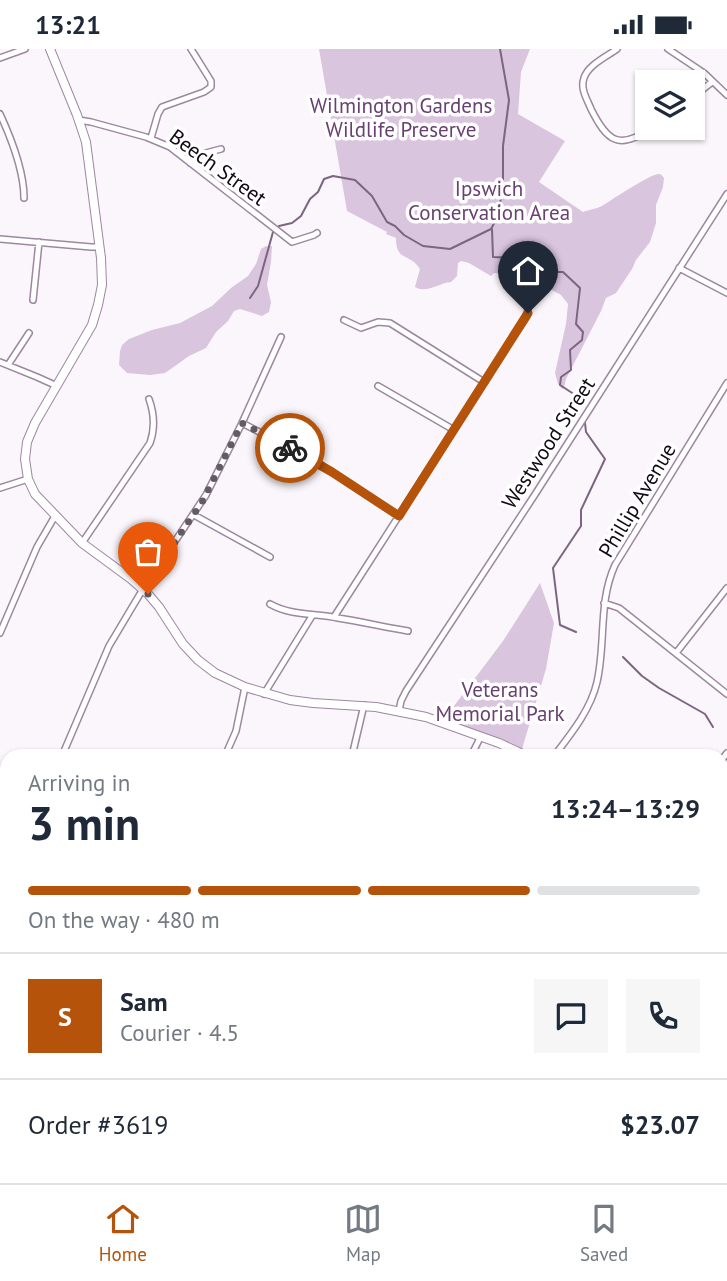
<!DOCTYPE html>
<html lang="en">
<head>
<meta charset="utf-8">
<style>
	:root { --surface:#fff; --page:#f6f6f7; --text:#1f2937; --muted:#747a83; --line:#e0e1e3; --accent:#b45309 }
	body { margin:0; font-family:"PT Sans",sans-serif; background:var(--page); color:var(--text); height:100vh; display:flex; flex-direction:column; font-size:26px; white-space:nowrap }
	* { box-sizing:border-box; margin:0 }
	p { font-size:23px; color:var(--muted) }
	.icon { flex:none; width:38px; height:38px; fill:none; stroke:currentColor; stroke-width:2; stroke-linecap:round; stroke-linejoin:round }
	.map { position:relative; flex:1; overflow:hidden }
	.details { position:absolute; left:0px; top:700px; width:728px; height:434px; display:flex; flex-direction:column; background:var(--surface); border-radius:21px 21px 0 0; box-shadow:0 2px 5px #0004 }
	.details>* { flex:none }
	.controls { position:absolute; left:635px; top:21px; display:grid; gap:14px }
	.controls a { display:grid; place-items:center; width:70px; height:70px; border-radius:0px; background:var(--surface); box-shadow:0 2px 5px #0004; font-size:35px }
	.pin { position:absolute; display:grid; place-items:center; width:60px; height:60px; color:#fff; margin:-72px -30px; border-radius:50% 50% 50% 0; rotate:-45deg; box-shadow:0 0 7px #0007 }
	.pin .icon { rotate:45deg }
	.courier { position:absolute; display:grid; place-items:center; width:70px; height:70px; margin:-35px; border:5px solid #b45309; border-radius:50%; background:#fff; color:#222; box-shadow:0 2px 9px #0007 }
	.head em { font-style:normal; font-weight:700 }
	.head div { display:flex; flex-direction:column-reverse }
	.head { display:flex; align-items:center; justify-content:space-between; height:119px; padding:0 28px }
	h1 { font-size:46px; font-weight:700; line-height:52px }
	.bar { display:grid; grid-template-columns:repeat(4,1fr); gap:10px 7px; align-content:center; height:84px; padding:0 28px }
	.bar i { height:9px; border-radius:5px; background:var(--line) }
	.bar .current { background:var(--accent) }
	.bar p { grid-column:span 4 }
	.line { display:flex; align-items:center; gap:18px; padding:0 28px; border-top:2px solid var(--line) }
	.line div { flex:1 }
	.round { display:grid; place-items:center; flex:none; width:74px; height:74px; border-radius:0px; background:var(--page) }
	.status { display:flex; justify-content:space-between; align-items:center; height:49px; padding:0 35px; background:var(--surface); direction:ltr }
	.status svg { height:19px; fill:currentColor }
	.tab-bar { display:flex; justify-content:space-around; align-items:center; height:98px; border-top:2px solid var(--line); background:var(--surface); font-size:19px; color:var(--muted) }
	.tab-bar a { display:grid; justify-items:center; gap:4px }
	.tab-bar .current { color:var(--accent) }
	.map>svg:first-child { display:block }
	.green { fill:#dac5de }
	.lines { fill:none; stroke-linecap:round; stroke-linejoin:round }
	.stream { stroke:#7b6580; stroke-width:2 }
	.minor-casing { stroke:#9d87a1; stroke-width:8 }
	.tertiary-casing { stroke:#9d87a1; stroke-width:10 }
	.secondary-casing { stroke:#9d87a1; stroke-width:10 }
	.minor { stroke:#fff; stroke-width:5 }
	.tertiary { stroke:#fff; stroke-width:7 }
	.secondary { stroke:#fff; stroke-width:8 }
	.done { stroke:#635c64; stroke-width:7; stroke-dasharray:0 12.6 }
	.route { stroke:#b45309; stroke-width:9 }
	.labels { text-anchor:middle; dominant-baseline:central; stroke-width:7; stroke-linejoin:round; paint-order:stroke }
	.park-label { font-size:21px; fill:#684071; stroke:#fff }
	.street-label { font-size:21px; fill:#110913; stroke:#fff }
</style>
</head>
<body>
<div class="status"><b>13:21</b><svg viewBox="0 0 49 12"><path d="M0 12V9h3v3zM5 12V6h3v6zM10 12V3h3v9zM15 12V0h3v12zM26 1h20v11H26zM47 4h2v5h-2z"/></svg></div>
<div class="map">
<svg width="727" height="1134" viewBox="0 0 727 1134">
	<rect width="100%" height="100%" fill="#faf6fb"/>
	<path class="green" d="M319,0H530L521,23L518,65L565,92L539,133L583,163C591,160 598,160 605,155C613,150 653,123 660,125C662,126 663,128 664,129L663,138L656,156V174L650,193L636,211L632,220L616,244L606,249L601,262L566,330L564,339L562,340L558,335L555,324L566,275L568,255L561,246L543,236L529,225L511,223L503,225L494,224L491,227L469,214L461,212L458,214L457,227L451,233C438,234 427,245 415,238L420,220C409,203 396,213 396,189L386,185L387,183L347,162Z
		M266,197H272L271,213L267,236L271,253L269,263L262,267L240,260L234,262L228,272L216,283L206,299L189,307L165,324L150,326L127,324L119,316L120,302L122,296L129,290L152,281L180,274L212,257L231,239L248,227L256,215L261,200Z
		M540,534L554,574L546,620L522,700L440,669L439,668L454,657L503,592Z"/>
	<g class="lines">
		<path class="stream" d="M279,177L292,174L301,167L310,150L318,143L324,130L333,127L355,131L372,147L387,173L395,177L404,186L423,197L450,200L491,180L497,169L503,139V97L509,51L500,0
			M492,180L493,208L520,209L529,219C541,220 551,224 563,223L580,239L576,275L583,283L582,291L570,301L571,321L561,328L560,336L586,353
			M250,249L258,237L273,183
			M576,583L560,576L553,519L581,477V461L605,410L586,383L585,374
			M623,608L642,627L659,639L705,665L713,678
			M0,962L5,965
			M173,1134L174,1127
			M442,1134L446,1127"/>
		<defs>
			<path id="minor" d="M617,0C606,8 588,16 584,29C580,40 587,50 591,60C607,92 619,102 651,79
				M668,0L704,24L727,46
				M0,9L25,0
				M693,48L712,33
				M0,65C11,89 24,123 24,149
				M79,71L91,73L146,88L170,98L292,193L314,186L317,184
				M151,89L158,65L162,58L204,43L211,38V32L191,0
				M190,114L202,105L221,100
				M0,190L91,198H99
				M679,219L727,244
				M33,251L39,193
				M344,271L361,279L378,273L390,274L484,333
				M0,313L37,328L57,337
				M8,316L29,284
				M378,337L454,381
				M242,374L313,411L399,467
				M0,439L28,430
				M194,466L270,508
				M82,494L150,394C155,380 154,364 149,350
				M604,554L619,559L727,645
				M270,555C291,567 315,564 338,569C362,573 385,578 408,582
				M334,568L527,267L529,252
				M0,584L37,498L55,467
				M676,604L727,539
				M264,645L312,567
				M399,662L401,652L406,642L534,447L727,145
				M62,707L109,597L143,540L206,446L242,374L281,288
				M225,707L236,682L245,638
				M352,707L364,656
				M471,707L481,687
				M554,707C571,685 591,660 597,633C606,594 598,553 615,516L727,334
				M721,712L727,704
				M0,819L7,822
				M0,978L7,968
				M0,1086L7,1100
				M16,1127L19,1134
				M130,1127L131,1134
				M347,1127L359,1134
				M633,1127L634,1134
				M384,1134L389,1127
				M505,1134L509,1127"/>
			<path id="tertiary" d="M721,1107L727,1099
				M702,1134L707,1127"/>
			<path id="secondary" d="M50,0L77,66L86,93L101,209L102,236L98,256L92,276L35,374L27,393L25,410L28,430L35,445L82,494L131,530L148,545L159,558L183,595L198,611L215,624L245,638L290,651L313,654L376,658L426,668L499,694L527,707
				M721,823L727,826"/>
		</defs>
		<use href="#minor" class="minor-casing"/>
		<use href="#tertiary" class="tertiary-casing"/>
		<use href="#secondary" class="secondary-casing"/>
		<use href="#minor" class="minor"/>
		<use href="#tertiary" class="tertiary"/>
		<use href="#secondary" class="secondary"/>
	</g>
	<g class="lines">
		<path class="done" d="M148,545L143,540L202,453L242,374L290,399"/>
		<path class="route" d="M290,399L332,423L399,467L528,264"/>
	</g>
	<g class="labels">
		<g class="park-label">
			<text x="401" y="56">Wilmington Gardens<tspan x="401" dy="24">Wildlife Preserve</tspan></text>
			<text x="489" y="139">Ipswich<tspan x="489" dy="24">Conservation Area</tspan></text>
			<text x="500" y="640">Veterans<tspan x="500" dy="24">Memorial Park</tspan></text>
		</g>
		<g class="street-label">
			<text transform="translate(218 118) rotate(36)">Beech Street</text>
			<text transform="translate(548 394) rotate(-57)">Westwood Street</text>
			<text transform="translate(637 451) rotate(-59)">Phillip Avenue</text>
		</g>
	</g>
</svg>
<div class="controls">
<a><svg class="icon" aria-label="layers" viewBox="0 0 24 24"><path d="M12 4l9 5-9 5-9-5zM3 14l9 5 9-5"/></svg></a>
</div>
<div class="pin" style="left:148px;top:545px;background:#ea580c"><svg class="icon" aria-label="bag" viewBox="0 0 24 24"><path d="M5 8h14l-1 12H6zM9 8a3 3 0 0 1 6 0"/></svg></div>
<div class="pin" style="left:528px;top:264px;background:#1f2937"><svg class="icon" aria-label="home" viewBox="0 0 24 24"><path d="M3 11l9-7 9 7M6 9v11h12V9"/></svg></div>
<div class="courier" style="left:290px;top:399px"><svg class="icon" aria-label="bike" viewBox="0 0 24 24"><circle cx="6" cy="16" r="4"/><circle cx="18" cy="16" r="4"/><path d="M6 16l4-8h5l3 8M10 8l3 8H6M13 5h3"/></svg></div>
<section class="details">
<div class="head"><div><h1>3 min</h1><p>Arriving in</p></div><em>13:24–13:29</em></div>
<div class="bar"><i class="current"></i><i class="current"></i><i class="current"></i><i></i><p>On the way · 480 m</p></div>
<div class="line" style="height:126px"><b class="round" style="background:var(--accent);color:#fff">S</b><div><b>Sam</b><p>Courier · 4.5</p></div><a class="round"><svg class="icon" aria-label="chat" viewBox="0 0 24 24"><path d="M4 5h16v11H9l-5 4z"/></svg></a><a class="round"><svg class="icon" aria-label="phone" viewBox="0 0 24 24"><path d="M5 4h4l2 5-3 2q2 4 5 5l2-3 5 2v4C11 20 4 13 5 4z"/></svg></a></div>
<div class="line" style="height:91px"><div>Order #3619</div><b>$23.07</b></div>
</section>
</div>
<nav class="tab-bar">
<a class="current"><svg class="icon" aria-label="home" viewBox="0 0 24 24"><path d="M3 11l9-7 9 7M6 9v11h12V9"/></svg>Home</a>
<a><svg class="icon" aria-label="map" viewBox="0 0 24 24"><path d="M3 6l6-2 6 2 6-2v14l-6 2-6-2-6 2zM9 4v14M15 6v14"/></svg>Map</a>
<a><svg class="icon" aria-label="saved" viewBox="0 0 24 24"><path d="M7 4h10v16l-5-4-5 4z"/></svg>Saved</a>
</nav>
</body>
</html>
